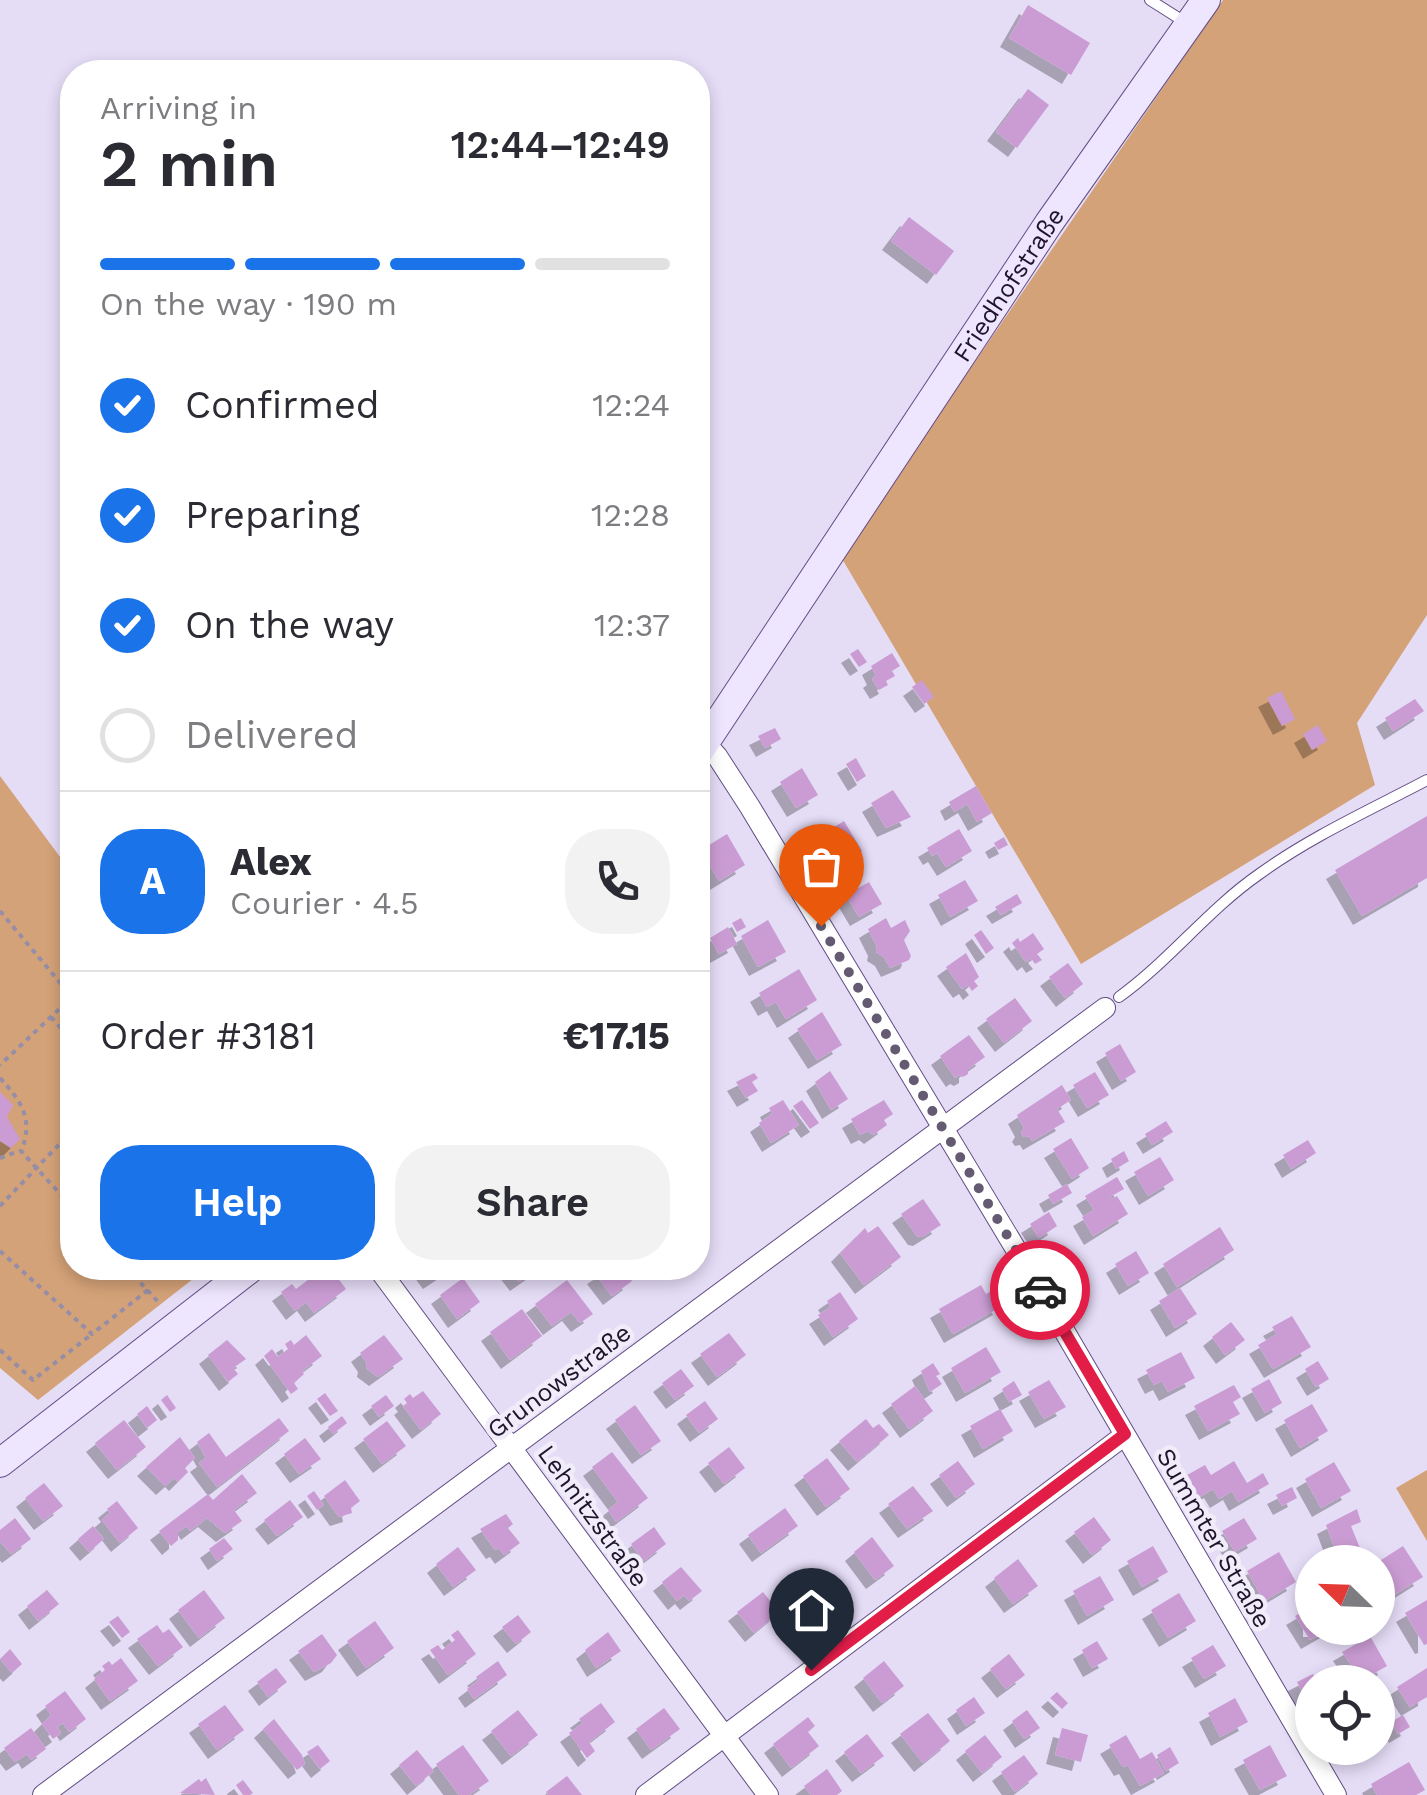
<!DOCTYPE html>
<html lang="en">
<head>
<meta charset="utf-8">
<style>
	:root { --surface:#fff; --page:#f2f2f3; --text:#2b2b33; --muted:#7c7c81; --line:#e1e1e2; --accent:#1a73e8 }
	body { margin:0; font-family:"Work Sans",sans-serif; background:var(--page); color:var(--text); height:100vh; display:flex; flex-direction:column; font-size:38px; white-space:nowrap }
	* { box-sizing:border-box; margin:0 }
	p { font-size:32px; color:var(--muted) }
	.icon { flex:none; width:55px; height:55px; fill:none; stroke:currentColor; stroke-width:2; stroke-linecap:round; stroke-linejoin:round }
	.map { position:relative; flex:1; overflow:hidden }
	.panel { position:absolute; left:60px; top:60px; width:650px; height:1220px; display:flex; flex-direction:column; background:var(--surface); border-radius:40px; box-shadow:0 5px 15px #0003 }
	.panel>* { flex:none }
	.needle { width:65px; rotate:293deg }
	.tools { position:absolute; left:1295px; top:1545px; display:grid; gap:20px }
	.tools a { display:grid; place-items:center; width:100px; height:100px; border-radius:50%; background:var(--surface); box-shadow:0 5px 15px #0003; font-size:50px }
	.pin { position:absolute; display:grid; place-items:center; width:85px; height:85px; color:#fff; margin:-102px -42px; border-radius:50% 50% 50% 0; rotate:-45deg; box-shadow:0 0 10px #0007 }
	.pin .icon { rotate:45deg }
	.courier { position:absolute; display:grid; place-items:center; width:100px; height:100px; margin:-50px; border:8px solid #e11d48; border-radius:50%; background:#fff; color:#222; box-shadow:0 2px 12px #0007 }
	.head em { font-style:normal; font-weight:600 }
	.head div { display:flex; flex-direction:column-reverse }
	.head { display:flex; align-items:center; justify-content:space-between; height:170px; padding:0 40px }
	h1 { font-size:65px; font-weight:600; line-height:75px }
	.bar { display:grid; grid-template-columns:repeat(4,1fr); gap:15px 10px; align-content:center; height:120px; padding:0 40px }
	.bar i { height:12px; border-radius:8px; background:var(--line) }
	.bar .current { background:var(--accent) }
	.bar p { grid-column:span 4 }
	.line { display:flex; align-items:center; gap:25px; padding:0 40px; border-top:2px solid var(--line) }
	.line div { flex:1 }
	.round { display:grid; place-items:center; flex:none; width:105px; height:105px; border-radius:40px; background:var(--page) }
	ol { padding:0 40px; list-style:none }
	li { display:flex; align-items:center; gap:30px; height:110px }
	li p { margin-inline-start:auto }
	li .icon { padding:10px; border-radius:50%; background:var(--accent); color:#fff; stroke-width:4 }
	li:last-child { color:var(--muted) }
	li i { width:55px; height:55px; border:5px solid var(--line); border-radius:50% }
	.cta { display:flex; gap:20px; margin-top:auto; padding:20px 40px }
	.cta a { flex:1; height:115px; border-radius:40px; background:var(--accent); color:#fff; font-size:40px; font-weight:600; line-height:115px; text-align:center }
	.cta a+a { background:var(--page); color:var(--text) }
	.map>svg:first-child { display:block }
	.green { fill:#d4a278 }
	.building { fill:#ca9cd3; filter:url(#shadow) }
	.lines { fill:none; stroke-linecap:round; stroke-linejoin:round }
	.lane-casing { stroke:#624d84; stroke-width:12 }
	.street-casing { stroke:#624d84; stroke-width:22 }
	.secondary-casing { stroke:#624d84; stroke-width:30 }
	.path { stroke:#968da6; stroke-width:4; stroke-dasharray:5 5; stroke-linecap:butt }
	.lane { stroke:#fff; stroke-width:10 }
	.street { stroke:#fff; stroke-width:20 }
	.secondary { stroke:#eee5fe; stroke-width:28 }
	.done { stroke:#645b73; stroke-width:10; stroke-dasharray:0 18 }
	.route { stroke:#e11d48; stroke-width:12 }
	.labels { text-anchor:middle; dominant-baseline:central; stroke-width:9; stroke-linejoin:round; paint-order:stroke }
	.street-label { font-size:25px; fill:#1e152c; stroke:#f0ecf9 }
</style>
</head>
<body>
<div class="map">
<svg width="1427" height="1795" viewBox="0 0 1427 1795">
	<defs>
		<filter id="shadow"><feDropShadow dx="-9" dy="9" stdDeviation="0" flood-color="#0004"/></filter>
	</defs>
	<rect width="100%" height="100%" fill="#e5dcf6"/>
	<path class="green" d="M1223,0H1427V615L1357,723L1375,785L1081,964L841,557Z
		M0,776L72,873V1268H207L38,1400L0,1368Z
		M1427,1470V1541L1396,1488Z"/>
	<path class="building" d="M1028,5L1090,43L1071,75L1009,38Z
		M1028,89L1049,105L1017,148L996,132Z
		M909,217L954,251L936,275L891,241Z
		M858,649L867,662L859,667L850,654Z
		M892,653L900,666L892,671L895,676L886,681L888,685L879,690L872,679L876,676L871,666Z
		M922,680L934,697L924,704L912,687Z
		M1281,691L1295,719L1282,726L1267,698Z
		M1415,699L1424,711L1393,731L1385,718Z
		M1318,725L1327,741L1312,750L1303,734Z
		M775,728L781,739L765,748L758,736Z
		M856,758L866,776L857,782L846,764Z
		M802,768L818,795L796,808L780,782Z
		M976,786L992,813L977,822L967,804L954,812L949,802Z
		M893,790L911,817L886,828L871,803Z
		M1427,816V878L1362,916L1335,870Z
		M844,821L862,851L831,870L813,840Z
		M959,829L972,851L946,867L937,853L932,856L927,848Z
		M727,834L745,865L719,881L701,850Z
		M1004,837L1008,845L998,850L994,843Z
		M965,880L978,901L950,917L938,895Z
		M869,882L882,904L859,917L846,895Z
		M1017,894L1022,903L1001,915L995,907Z
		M741,918L746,927L737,932L732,923Z
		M886,918L891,928L905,920L910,931L904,940L911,956L909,960L890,968L884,957L876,952L877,947L868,929Z
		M768,920L786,952L758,967L741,936Z
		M728,927L737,944L719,954L710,938Z
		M981,930L994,948L986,954L974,935Z
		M1033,933L1044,949L1037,954L1042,960L1035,964L1031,958L1026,962L1012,943L1018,938L1020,942Z
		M966,953L979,977L974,981L978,986L972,991L968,985L962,989L946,967Z
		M1068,963L1083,984L1065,998L1049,977Z
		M799,969L817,1000L786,1019L776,1002L767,1007L759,993Z
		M1015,998L1032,1021L1004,1043L986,1019Z
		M822,1012L842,1045L817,1060L797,1029Z
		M969,1035L985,1057L968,1069V1074L963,1077L959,1075L955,1078L940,1056Z
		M1120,1044L1136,1072L1121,1081L1105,1053Z
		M830,1071L848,1099L831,1110L815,1082Z
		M1095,1072L1109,1095L1087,1108L1073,1085Z
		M754,1073L758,1078L752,1082L758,1091L746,1098L736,1082Z
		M1062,1085L1071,1100L1057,1109L1065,1122L1032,1141L1029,1136L1024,1137L1021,1133L1024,1128L1017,1115Z
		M0,1092L13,1105L7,1117L20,1139L11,1148L0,1141Z
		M783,1100L799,1125L771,1143L759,1123L772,1114L769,1108Z
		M802,1100L819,1123L810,1129L793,1106Z
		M884,1100L893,1114L884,1120L887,1125L873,1135L868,1131L860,1135L851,1119Z
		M1166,1121L1173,1132L1152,1145L1145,1134Z
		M1071,1138L1089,1168L1072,1179L1053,1149Z
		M1308,1140L1316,1153L1291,1169L1283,1155Z
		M1124,1151L1129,1161L1116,1169L1111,1159Z
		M1160,1157L1174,1180L1148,1196L1134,1172Z
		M1117,1177L1124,1189L1110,1197L1112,1199L1117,1196L1128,1214L1093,1236L1082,1217L1094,1210L1085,1196Z
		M1067,1184L1072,1193L1053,1204L1048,1195Z
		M923,1199L941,1225L922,1237L917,1236L901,1214Z
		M1049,1212L1057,1226L1039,1238L1030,1224Z
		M878,1226L901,1257L864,1285L840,1253L865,1228L868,1233Z
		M1220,1227L1234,1250L1177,1287L1163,1264Z
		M1136,1251L1149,1273L1128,1286L1115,1264Z
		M423,1268H450L432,1280Z
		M508,1268H539L519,1282Z
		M607,1268H622L632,1281L612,1296L596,1275Z
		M331,1269L346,1289L314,1313L306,1302L295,1311L281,1292L292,1284L296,1289L317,1273L320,1277Z
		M463,1278L480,1302L457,1319L440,1295Z
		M567,1280L593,1314L580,1323L571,1312L552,1326L535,1304Z
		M981,1285L986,1294L993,1290L1002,1306L953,1334L939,1309Z
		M1180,1288L1197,1314L1175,1328L1159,1301Z
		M840,1292L858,1319L833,1337L818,1315L831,1307L827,1301Z
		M522,1309L542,1336L510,1360L490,1332Z
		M1292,1316L1311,1347L1273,1369L1258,1345L1277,1334L1272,1327Z
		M1231,1322L1245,1340L1225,1355L1212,1337Z
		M729,1333L746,1355L717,1377L700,1354Z
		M306,1335L322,1356L302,1371L304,1374L294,1383L298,1389L291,1394L264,1356L272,1349L278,1357L288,1349L285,1344L291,1340L294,1345Z
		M384,1335L403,1359L378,1377L366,1368L367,1363L360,1353Z
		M227,1340L246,1359L233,1368L238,1374L228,1382L208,1355Z
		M986,1347L1001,1372L965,1393L951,1368Z
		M1181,1352L1195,1378L1168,1392L1162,1381L1154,1385L1146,1370Z
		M1318,1361L1329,1379L1316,1387L1305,1369Z
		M933,1363L940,1374L936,1376L942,1384L930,1392L921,1371Z
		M681,1369L694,1386L675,1400L662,1383Z
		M1269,1379L1282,1403L1265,1413L1251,1389Z
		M1049,1380L1066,1407L1044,1419L1028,1392Z
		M1014,1381L1022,1395L1009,1402L1002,1389Z
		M1234,1385L1241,1397L1233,1402L1240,1414L1208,1431L1194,1406Z
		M915,1386L933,1411L909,1429L891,1404Z
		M423,1391L441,1414L421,1430L403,1406L407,1403L404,1399L410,1394L413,1398Z
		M325,1393L338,1411L330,1416L317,1399Z
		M167,1395L176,1408L170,1412L161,1400Z
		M386,1395L394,1406L379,1417L371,1406Z
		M705,1401L718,1419L699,1433L686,1415Z
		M1312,1404L1328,1431L1300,1448L1284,1420Z
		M635,1405L661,1441L641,1455L615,1420Z
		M147,1406L157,1420L147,1428L137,1414Z
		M1000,1409L1013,1431L983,1449L970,1426Z
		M342,1416L347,1423L333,1434L328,1427Z
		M279,1418L289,1431L217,1487L199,1463L206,1458L197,1442L209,1433L226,1457Z
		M866,1419L873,1428L879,1424L889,1435L857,1462L839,1441Z
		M124,1420L146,1447L117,1470L95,1443Z
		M387,1421L406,1446L382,1464L363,1439Z
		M180,1437L195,1458L185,1468L188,1472L178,1482L174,1478L165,1486L146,1467Z
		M305,1438L321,1459L299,1474L284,1454Z
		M729,1447L745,1468L724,1484L708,1463Z
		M612,1452L648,1498L616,1522L608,1510L618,1502L592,1467Z
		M827,1458L850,1489L826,1507L803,1476Z
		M958,1461L975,1484L956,1498L939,1475Z
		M1234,1461L1247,1483L1263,1473L1269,1484L1238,1502L1232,1491L1219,1499L1213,1489L1193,1501L1180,1479L1205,1465L1211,1475Z
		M1334,1462L1351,1491L1321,1508L1305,1479Z
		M242,1474L257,1493L234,1510L242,1521L225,1533L207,1518L190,1531L187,1526L178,1532V1540L171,1546L159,1531L208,1494L213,1500Z
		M345,1480L360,1501L351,1508L352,1513L339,1517L324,1496Z
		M44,1483L63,1506L43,1521L25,1498Z
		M913,1486L933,1511L907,1529L888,1504Z
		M1292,1487L1297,1498L1282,1506L1276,1495Z
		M314,1491L324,1505L317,1510L307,1496Z
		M290,1500L303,1517L277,1536L264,1520Z
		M117,1501L138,1528L120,1543L102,1520L110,1513L107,1509Z
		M785,1508L798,1526L761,1553L748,1535Z
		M1357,1509L1361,1522L1351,1526L1362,1553L1340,1562L1326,1525Z
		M506,1514L513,1524L508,1528L520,1543L504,1555L499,1548L495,1550L480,1529Z
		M1094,1517L1111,1540L1092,1555L1074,1532Z
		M15,1518L31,1539L11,1554L0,1541V1530Z
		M1244,1518L1257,1539L1235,1552L1222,1531Z
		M93,1526L104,1539L89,1552L78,1539Z
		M654,1527L666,1544L644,1561L631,1544Z
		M872,1537L894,1566L875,1580L854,1552Z
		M224,1538L233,1549L217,1561L209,1549Z
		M1153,1546L1168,1572L1142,1587L1127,1561Z
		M1403,1546L1423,1577L1394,1595L1378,1569V1562Z
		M458,1547L476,1570L453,1587L436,1564Z
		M1279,1552L1296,1582L1264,1601L1247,1571Z
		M1018,1559L1038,1586L1013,1604L994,1578Z
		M681,1567L702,1591L689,1601L684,1595L677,1601L662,1582Z
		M1100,1576L1114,1600L1087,1616L1073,1591Z
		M47,1590L59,1604L38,1621L27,1606Z
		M204,1590L225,1618L199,1638L178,1610Z
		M763,1592L779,1612L754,1633L737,1612Z
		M1179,1593L1196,1621L1168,1638L1151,1610Z
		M1427,1600V1644L1424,1645L1405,1613Z
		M1312,1606V1628H1331L1310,1640L1295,1616Z
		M518,1615L531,1632L516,1644L502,1627Z
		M118,1616L130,1632L122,1638L109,1622Z
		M375,1621L394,1648L366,1668L347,1641Z
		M157,1625L163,1633L169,1629L183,1647L158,1666L137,1639Z
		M458,1630L476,1654L448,1675L430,1650L438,1645L442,1650L455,1640L451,1635Z
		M608,1632L621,1651L596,1668L585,1650Z
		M322,1634L337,1655L331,1663L314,1672L298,1651Z
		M1370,1636L1387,1666L1362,1680L1342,1652Z
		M1097,1641L1108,1659L1092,1668L1082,1650Z
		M1213,1645L1226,1666L1204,1679L1191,1658Z
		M10,1649L22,1664L12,1673L0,1659Z
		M1009,1654L1025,1675L1006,1689L990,1669Z
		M121,1658L138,1681L110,1701L94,1679L105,1670L102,1666L109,1661L112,1665Z
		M498,1661L507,1675L474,1699L467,1689L479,1680L476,1677Z
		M884,1661L904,1686L882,1703L863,1678Z
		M276,1668L287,1682L268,1697L257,1682Z
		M1427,1668V1697L1410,1707L1397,1687Z
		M1313,1674L1317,1682H1312V1696L1306,1699L1297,1682Z
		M65,1691L86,1719L69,1732L63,1723L57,1727L61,1733L53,1739L42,1724L51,1715L45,1706Z
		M1057,1692L1068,1703L1062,1709L1050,1698Z
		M974,1697L985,1713L966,1726L956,1710Z
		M1235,1698L1248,1722L1220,1737L1208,1713Z
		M601,1703L615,1722L589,1742L595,1751L587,1758L569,1733L583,1723L579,1719Z
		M225,1705L244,1730L217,1750L198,1724Z
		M664,1708L680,1729L651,1750L636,1729Z
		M518,1710L538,1735L511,1756L491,1731Z
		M1027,1710L1040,1728L1024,1739L1012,1721Z
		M928,1713L950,1741L923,1763L900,1734Z
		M1403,1715L1410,1727L1398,1734L1391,1722Z
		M808,1717L815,1726L808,1732L819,1746L791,1768L773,1744Z
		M274,1719L302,1755L305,1764L297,1770L263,1729Z
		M31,1728L46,1749L31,1760L27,1754L15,1762L4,1748Z
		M1062,1728L1088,1735L1081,1762L1055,1755Z
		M867,1734L884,1756L861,1773L844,1752Z
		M985,1735L1002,1757L982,1773L965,1751Z
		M1126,1735L1140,1759L1152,1752L1164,1773L1140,1786L1128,1765L1123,1767L1109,1745Z
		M318,1745L330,1761L320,1769L307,1752Z
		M463,1745L489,1781L469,1795H459L436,1764Z
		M1270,1745L1287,1776L1260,1790L1243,1760Z
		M1170,1747L1179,1763L1166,1771L1157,1755Z
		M417,1750L434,1771L416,1786L399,1765Z
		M1024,1755L1038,1774L1015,1792L1001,1772Z
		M1409,1762L1425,1790L1416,1795H1377L1371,1784Z
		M827,1769L842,1791L837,1795H811L804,1786Z
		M567,1776L582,1795H548L546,1792Z
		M206,1778L215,1795L180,1793L199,1779L201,1782Z
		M243,1780L253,1793L250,1795H243L236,1785Z"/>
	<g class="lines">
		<defs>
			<path id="lane" d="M1150,0L1188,24
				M1119,997C1169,961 1208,910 1258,875C1310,837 1370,810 1427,780"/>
			<path id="street" d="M705,743L717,756L750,807L1035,1281L1336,1795
				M378,1268L768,1795
				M43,1795L1105,1008
				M646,1795L1125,1435"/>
			<g id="secondary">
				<path id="s1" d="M698,753L1049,223L1206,0"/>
				<path d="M0,1463L251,1268"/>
			</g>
		</defs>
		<use href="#lane" class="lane-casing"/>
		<use href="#street" class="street-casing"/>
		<use href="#secondary" class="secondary-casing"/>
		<path class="path" d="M0,911L72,997L0,1065
			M51,1017L72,1041
			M0,1078C22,1102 34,1120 21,1151L72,1207
			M0,1158L19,1151
			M0,1206L72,1131
			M0,1251L92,1334L148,1290
			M127,1268L160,1304
			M0,1350L33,1380L92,1334"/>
		<use href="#lane" class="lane"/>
		<use href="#street" class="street"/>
		<use href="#secondary" class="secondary"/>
	</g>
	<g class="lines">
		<path class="done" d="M821,926L1040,1290"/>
		<path class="route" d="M811,1670L1125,1434L1040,1290"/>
	</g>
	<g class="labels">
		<g class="street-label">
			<text stroke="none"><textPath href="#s1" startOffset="562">Friedhofstraße</textPath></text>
			<text transform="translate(559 1381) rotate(-37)">Grunowstraße</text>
			<text transform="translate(593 1516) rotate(54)">Lehnitzstraße</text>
			<text transform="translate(1214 1538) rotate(60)">Summter Straße</text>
		</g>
	</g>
</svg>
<div class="tools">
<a><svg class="needle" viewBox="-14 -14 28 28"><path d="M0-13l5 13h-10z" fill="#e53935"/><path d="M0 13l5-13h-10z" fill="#7c7c81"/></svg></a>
<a><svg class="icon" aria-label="locate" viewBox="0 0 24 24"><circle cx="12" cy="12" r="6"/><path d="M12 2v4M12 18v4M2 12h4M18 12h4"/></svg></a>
</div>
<div class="pin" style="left:821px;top:926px;background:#ea580c"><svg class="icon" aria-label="bag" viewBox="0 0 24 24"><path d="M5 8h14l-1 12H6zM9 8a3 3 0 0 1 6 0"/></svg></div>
<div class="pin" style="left:811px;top:1670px;background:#1f2937"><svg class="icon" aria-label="home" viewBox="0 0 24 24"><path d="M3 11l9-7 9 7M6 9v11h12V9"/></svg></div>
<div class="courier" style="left:1040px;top:1290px"><svg class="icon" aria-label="car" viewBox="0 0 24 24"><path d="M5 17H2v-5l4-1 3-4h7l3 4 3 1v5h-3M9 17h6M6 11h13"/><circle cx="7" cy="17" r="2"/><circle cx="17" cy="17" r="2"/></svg></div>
<section class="panel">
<div class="head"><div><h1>2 min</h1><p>Arriving in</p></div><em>12:44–12:49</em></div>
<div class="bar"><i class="current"></i><i class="current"></i><i class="current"></i><i></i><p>On the way · 190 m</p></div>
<ol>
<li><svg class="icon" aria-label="check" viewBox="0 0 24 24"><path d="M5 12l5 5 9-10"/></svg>Confirmed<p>12:24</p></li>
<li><svg class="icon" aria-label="check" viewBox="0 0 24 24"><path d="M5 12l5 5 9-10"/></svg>Preparing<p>12:28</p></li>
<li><svg class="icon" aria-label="check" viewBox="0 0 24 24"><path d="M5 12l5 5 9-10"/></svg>On the way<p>12:37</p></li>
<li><i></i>Delivered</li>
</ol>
<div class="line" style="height:180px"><b class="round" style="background:var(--accent);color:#fff">A</b><div><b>Alex</b><p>Courier · 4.5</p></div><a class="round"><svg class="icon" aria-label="phone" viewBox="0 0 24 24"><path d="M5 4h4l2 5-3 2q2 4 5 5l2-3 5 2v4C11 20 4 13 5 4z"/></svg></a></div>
<div class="line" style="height:130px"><div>Order #3181</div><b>€17.15</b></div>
<div class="cta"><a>Help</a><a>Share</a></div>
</section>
</div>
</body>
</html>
